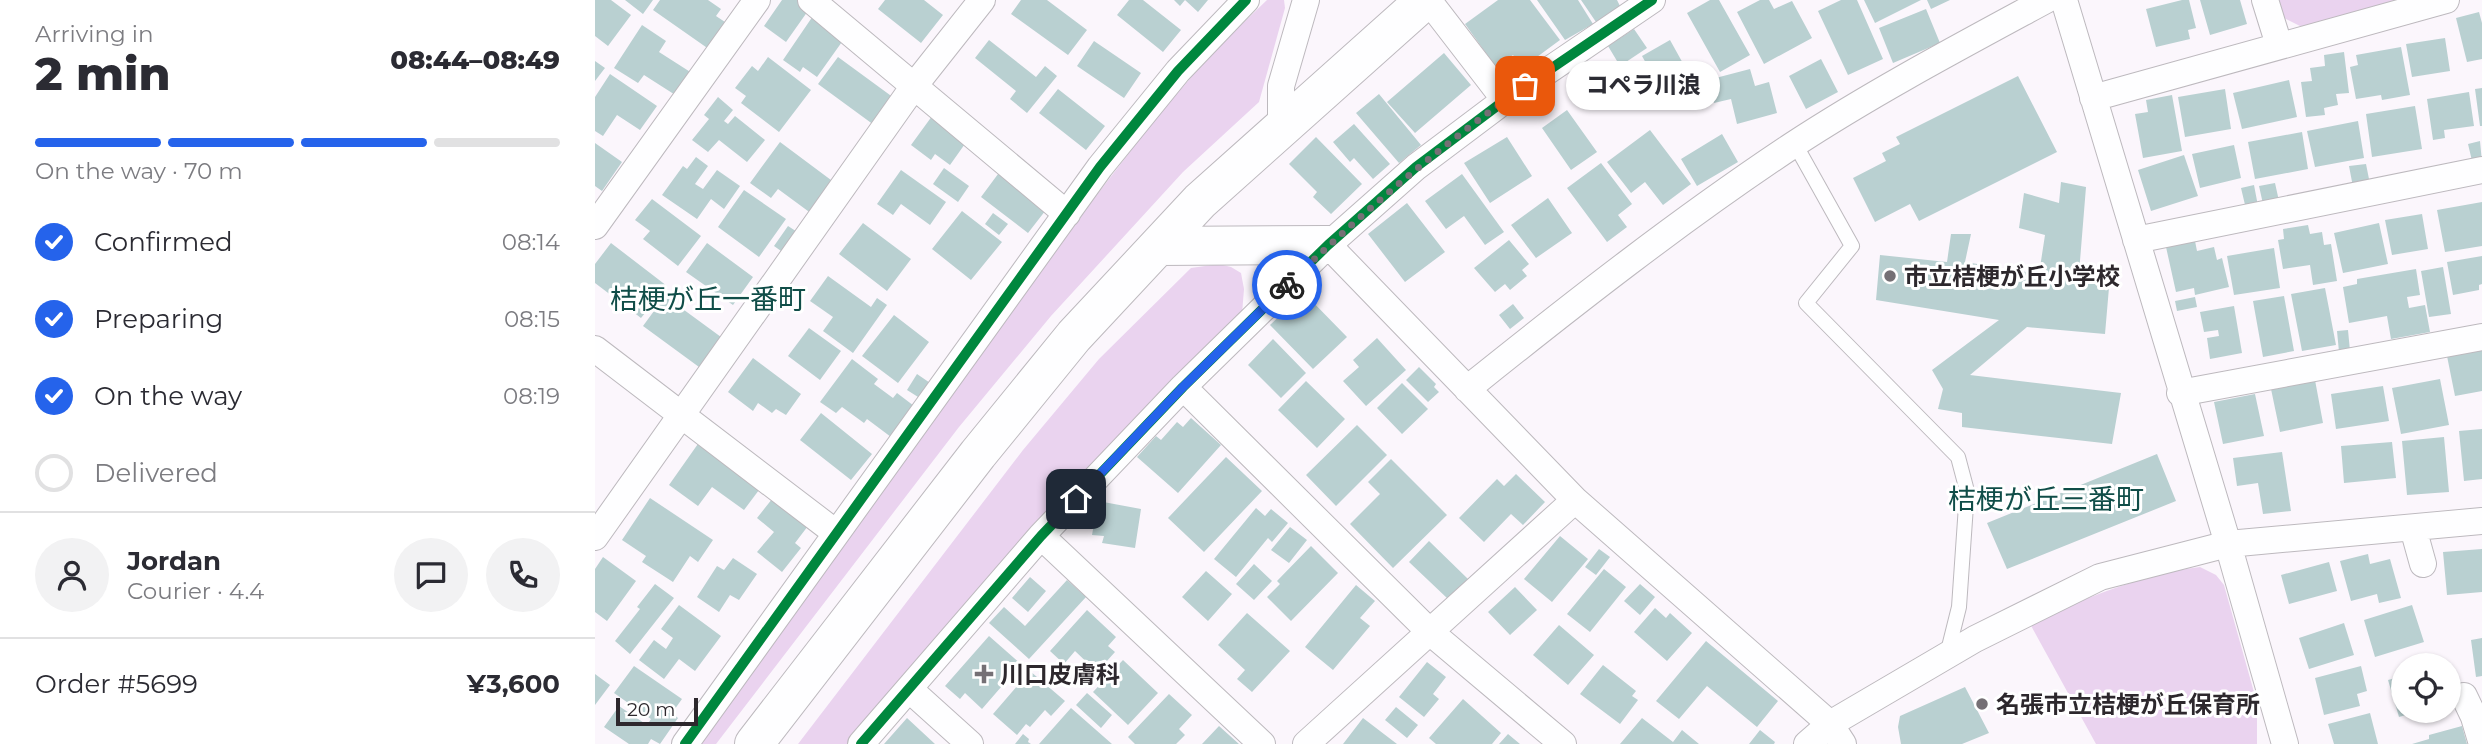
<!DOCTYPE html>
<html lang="en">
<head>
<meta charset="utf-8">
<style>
	:root { --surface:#fff; --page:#f2f2f3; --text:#2b2b33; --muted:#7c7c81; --line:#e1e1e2; --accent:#2563eb }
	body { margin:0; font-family:Montserrat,"Noto Sans JP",sans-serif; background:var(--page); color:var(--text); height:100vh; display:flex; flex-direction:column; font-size:26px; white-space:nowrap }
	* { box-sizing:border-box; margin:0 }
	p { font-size:23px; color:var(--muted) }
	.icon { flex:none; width:38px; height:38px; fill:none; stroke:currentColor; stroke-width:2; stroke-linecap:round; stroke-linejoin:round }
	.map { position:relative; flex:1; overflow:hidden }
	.panel { display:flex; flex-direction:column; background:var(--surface); width:595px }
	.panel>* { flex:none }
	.controls { position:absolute; left:1796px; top:653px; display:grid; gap:14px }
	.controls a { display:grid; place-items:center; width:70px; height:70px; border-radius:50%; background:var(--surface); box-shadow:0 2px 5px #0004; font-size:35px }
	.scale { position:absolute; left:21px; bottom:18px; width:82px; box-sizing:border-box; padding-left:7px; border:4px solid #2d282d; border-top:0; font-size:19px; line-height:24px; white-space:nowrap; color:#2d282d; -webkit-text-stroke:5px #fff; paint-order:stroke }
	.pin { position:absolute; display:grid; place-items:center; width:60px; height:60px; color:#fff; margin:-30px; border-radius:14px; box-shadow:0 4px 10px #0006 }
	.courier { position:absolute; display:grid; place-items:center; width:70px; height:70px; margin:-35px; border:5px solid #2563eb; border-radius:50%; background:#fff; color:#222; box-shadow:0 2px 9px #0007 }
	.bubble { position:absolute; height:49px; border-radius:24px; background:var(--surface); box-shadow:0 2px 5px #0004; font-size:23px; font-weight:800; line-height:49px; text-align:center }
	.summary em { font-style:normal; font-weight:800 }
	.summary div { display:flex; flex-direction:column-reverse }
	.summary { display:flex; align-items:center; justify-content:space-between; height:119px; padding:0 35px }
	h1 { font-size:46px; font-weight:800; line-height:52px }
	.bar { display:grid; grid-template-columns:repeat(4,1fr); gap:10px 7px; align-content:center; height:84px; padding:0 35px }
	.bar i { height:9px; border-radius:5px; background:var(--line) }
	.bar .active { background:var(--accent) }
	.bar p { grid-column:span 4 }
	.line { display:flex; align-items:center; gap:18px; padding:0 35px; border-top:2px solid var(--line) }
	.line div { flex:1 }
	.round { display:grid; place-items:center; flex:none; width:74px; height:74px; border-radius:37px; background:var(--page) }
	ol { padding:0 35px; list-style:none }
	li { display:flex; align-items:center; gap:21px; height:77px }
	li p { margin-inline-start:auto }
	li .icon { padding:7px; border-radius:50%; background:var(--accent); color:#fff; stroke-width:4 }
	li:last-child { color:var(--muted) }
	li i { width:38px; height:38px; border:4px solid var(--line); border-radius:50% }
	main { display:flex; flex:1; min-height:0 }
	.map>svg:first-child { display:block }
	.green { fill:#ead3ef }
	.building { fill:#b9d0d1 }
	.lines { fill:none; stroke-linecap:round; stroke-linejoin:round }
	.lane-casing { stroke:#bdb9be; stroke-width:16 }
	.street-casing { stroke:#bdb9be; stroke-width:28 }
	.secondary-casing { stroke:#bdb9be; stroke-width:40 }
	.lane { stroke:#fefeff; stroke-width:14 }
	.street { stroke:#fefeff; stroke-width:26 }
	.secondary { stroke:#fefeff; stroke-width:38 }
	.cycleway-casing { stroke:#fff; stroke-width:15 }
	.cycleway { stroke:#00873e; stroke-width:10 }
	.done { stroke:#757075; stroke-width:7; stroke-dasharray:0 12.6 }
	.route { stroke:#2563eb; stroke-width:9 }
	.poi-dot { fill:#757075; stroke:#fff; stroke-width:2.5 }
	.labels { text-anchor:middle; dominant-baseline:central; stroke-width:6; stroke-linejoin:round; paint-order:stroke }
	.poi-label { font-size:24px; font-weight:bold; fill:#2d282d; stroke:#fff; text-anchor:start }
	.quarter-label { font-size:28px; fill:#104d48; stroke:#fff }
</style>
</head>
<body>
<main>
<section class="panel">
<div class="summary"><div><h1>2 min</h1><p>Arriving in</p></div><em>08:44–08:49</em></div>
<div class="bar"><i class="active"></i><i class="active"></i><i class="active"></i><i></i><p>On the way · 70 m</p></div>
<ol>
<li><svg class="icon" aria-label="check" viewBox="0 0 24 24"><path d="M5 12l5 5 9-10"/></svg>Confirmed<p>08:14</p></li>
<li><svg class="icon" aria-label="check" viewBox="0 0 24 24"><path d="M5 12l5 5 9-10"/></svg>Preparing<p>08:15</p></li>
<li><svg class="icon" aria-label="check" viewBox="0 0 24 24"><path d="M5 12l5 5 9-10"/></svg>On the way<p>08:19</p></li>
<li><i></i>Delivered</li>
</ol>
<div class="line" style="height:126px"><a class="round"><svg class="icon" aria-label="person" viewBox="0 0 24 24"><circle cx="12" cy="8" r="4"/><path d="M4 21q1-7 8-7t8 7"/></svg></a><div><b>Jordan</b><p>Courier · 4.4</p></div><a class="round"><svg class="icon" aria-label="chat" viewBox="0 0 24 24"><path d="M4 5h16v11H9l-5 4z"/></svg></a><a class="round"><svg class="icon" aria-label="phone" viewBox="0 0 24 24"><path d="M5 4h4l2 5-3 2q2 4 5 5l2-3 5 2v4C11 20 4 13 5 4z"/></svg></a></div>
<div class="line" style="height:91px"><div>Order #5699</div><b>¥3,600</b></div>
</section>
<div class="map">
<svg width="1887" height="744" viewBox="0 0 1887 744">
	<rect width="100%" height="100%" fill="#fbf6fc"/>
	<path class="green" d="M672,0H689L690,8L664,102L588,172L456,316L364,427L121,744H104L501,196L554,127L615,55Z
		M1684,0H1806L1707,27L1689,18Z
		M624,264L636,267L646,273L649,289L647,314L399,575L252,744H203L428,450L504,359L596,268Z
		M1605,567L1621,575L1629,585L1662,703V744H1501L1434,622C1489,600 1546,574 1605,567Z"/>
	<path class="building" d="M0,0H16L36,15L13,46L0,36Z
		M30,0H58L48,14Z
		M65,0H113L126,9L121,16L136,26L118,52L58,10Z
		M187,0H204L215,8L191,42L169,26Z
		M290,0H329L348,15L326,43L283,9Z
		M426,0H452L492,30L473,55L416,14Z
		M534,0H548L586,30L568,52L522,15Z
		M579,0H613L603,12L590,0L585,6Z
		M903,0H935L965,40L927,68L918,55L901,67L870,24Z
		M942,0H983L998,24L970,40Z
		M986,0H1022L1025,6L1001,22Z
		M1115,0H1124L1155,55L1125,72L1092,13Z
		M1165,0H1174L1179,9L1197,1L1217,38L1169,64L1142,12Z
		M1246,0H1262L1288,59L1253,75L1223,11Z
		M1269,0H1326L1280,23Z
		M1332,0H1355L1336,9Z
		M1587,0H1594L1601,28L1593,30L1595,39L1561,47L1551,9Z
		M1605,0H1645L1652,24L1615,35Z
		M1331,9L1345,43L1298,63L1284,28Z
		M222,10L254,32L222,77L208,67L205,72L188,60Z
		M1884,12L1887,23V59L1872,62L1861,18Z
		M47,25L71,41L64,52L100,75L85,98L49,75L43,83L19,68Z
		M1039,29L1052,48L1025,66L1013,46Z
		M1850,38L1855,71L1817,77L1811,44Z
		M394,40L441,77L450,66L462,76L432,113L415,99L421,91L380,58Z
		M1075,40L1100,85L1063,105L1053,88L1062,83L1047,56Z
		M499,41L546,73L529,98L482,66Z
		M1806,47L1815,95L1787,100L1786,95L1761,99L1755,67L1763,65L1761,55Z
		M1749,52L1754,93L1741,94L1743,105L1729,108L1730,115L1711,117L1706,82L1717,81L1715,68L1730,66L1729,55Z
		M849,53L876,85L820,133L792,102Z
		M173,57L216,90L184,132L146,103L151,96L140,88L157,66L163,71Z
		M243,57L299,98L279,125L223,84Z
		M1226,59L1243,92L1211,109L1194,76Z
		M0,61L10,68L0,81Z
		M1155,69L1160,86L1174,82L1182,113L1142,124L1136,99L1119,103L1113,80Z
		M15,74L62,106L45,130L22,115L8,136L0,131V97Z
		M1423,76L1462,152L1324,221L1315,204L1280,222L1258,178L1291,161L1287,153L1305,144L1301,137Z
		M1694,80L1702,117L1647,129L1638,93Z
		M1887,88V126H1885L1880,89Z
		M463,89L510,126L491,150L444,113Z
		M1630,89L1636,129L1590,137L1583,97Z
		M1874,92L1879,126L1849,130L1850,138L1838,140L1832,99Z
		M784,94L826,145L804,163L761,113Z
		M1577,95L1587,151L1548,158L1540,114L1553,112L1551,100Z
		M123,97L138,110L129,121L133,124L140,116L170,140L152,162L124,140L113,152L97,140L114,119L109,115Z
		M1820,106L1827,149L1777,157L1771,114Z
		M972,110L1002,152L976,170L947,128Z
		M340,112L372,141L355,165L340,154L336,160L316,145Z
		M1763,121L1769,158L1720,167L1712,131Z
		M759,124L795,164L778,179L759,158L755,162L738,142Z
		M1055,130L1096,184L1068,205L1050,182L1036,193L1012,162Z
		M1707,132L1713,169L1660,179L1653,142Z
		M1127,134L1143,162L1102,186L1086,159Z
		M721,137L767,184L736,214L718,197L722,192L694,164Z
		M912,137L937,176L895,203L869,163Z
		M1885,141L1887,162L1878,165L1873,144Z
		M185,142L240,183L217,214L183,189L176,198L155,183Z
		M0,143L27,162L7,191L0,186Z
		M1639,145L1646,178L1605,188L1597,154Z
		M1589,155L1603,196L1556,211L1543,170Z
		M101,157L113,166L100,184L108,189L122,170L145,186L129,209L116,199L102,219L67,195L88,166L92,169Z
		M1006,163L1037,204L1023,215L1032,227L1012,242L972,188Z
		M1771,164L1775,184L1758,187L1754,166Z
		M349,168L374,186L363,202L338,184Z
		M306,170L351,202L335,225L306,204L298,215L282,204Z
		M406,170L454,206L433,233L386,197Z
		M867,174L909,232L890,245L869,216L851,229L830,201Z
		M1466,182L1491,187L1484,273L1515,276L1510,334L1432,327L1375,375L1526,393L1517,444L1367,427V413L1343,409L1348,389L1337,370L1404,320L1281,300L1285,255L1352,262L1356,234H1376L1370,262L1444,274L1450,235L1424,228L1429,193L1464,203Z
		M1680,183L1684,201L1668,204L1664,186Z
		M1659,185L1663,206L1651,209L1646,188Z
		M149,190L191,219L164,257L123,227Z
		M953,198L977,233L941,258L916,225Z
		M57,199L106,236L83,266L48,239L55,231L40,220Z
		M1887,202V246L1850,252L1842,210Z
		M812,203L850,252L810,282L773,234Z
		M367,211L407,242L376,280L337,249Z
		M398,213L413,224L404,235L390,224Z
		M1827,214L1833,249L1797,255L1790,220Z
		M268,223L316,259L292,291L244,254Z
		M1784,223L1793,264L1748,273L1739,233Z
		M1713,225L1715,234L1727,232L1729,245L1736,244L1742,281L1718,285L1715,265L1688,269L1683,240L1689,239L1688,229Z
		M193,226L210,237L196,258L179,246Z
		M914,240L934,264L927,270L932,276L915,290L910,284L900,292L879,268Z
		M1600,241L1602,251L1619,247L1622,260L1627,258L1634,287L1600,295L1599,288L1581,292L1571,247Z
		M16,243L72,286L46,318L0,283V264Z
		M112,243L158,277L138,305L91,272Z
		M1679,248L1685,288L1639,295L1632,256Z
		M1887,256V284L1884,285V290L1858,295L1852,262Z
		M1848,267L1856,314L1834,317L1826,271Z
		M1821,269L1825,295L1812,297L1814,308L1830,305L1835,332L1796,339L1792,316L1754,323L1748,287L1762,284V279Z
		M233,276L276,307L282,298L292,305L258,353L228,331L238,317L215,301Z
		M1730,288L1741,345L1707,351L1696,294Z
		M709,293L752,337L718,369L675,325Z
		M70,296L126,337L104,367L48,326Z
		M1689,296L1699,351L1668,357L1658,301Z
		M1600,297L1602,307L1582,311L1580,301Z
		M918,304L929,318L915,329L904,315Z
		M1639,306L1647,353L1615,359L1612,338L1624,336L1623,330L1609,332L1605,312Z
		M299,315L334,342L303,383L267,356Z
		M214,328L246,351L225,380L193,356Z
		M1753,330L1755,351L1744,352L1742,331Z
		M782,338L811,370L771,406L748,381L764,367L758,360Z
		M678,339L711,373L686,398L653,365Z
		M1887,350V391L1860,396L1852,356Z
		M158,358L206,394L191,415L181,409L177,413L163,403L158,411L133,392Z
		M257,359L283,379L279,384L298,398L302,393L323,409L300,440L272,419L269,423L247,407L241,413L225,402Z
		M824,367L841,384L839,387L844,392L833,402L811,380Z
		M322,374L341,387L331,402L312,390Z
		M1845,379L1854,425L1806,434L1797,388Z
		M1720,380L1728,423L1685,432L1676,389Z
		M711,381L750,419L722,448L683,410Z
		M807,383L833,409L807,434L782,408Z
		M1788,386L1794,421L1741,429L1736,394Z
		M1660,394L1669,436L1628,444L1619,402Z
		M226,413L277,454L256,480L205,440Z
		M596,418L626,445L583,493L542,457L561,436L566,440L582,422L588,427Z
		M762,425L792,455L741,506L711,475Z
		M1887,429V479L1869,481L1864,431Z
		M1849,437L1854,492L1812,495L1807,441Z
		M105,441L167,486L149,510L117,487L103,506L74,485Z
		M1797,442L1801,478L1749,483L1746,446Z
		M1687,452L1696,511L1668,514L1663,483L1642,486L1638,458Z
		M1562,454L1581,501L1412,569L1392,523Z
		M631,457L667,491L609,552L573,518Z
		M796,459L852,515L798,568L755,524L785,494L773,482Z
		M921,474L950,502L928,525L916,514L889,542L864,518L902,479L909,486Z
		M181,494L216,522L200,543L206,548L187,572L162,552L179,532L162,518Z
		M55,498L118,540L103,562L95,556L78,582L47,562L51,556L27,540Z
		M503,501L546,509L540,548L507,543L509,536L497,535Z
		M661,508L670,516L676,509L693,523L677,542L673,538L641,577L619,559Z
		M695,527L712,540L694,563L676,550Z
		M965,536L993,559L957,602L929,579Z
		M834,541L873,579L853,599L814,562Z
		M716,546L743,573L696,621L672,597L685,584L682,581Z
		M1004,549L1015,557L1001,575L990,567Z
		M1887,549V592L1852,595L1848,552Z
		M1773,554L1775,564L1795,559L1806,598L1784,603L1782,594L1756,601L1745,561Z
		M8,557L41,581L12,621L0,612V569Z
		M138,558L162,574L144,600L135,595L124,612L102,597L122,566L129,570Z
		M1734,562L1742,591L1694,604L1686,575Z
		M659,564L677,581L659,600L641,584Z
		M1009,569L1031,587L995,632L972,614Z
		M611,571L637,594L613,621L587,597Z
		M435,577L451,591L433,612L417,598Z
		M472,580L491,597L434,659L394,623L409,607L430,626Z
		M60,584L79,598L35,654L20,641L45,609L42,607Z
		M1045,584L1060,597L1045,615L1029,601Z
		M761,585L780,601L765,618L775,626L738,670L710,647Z
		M920,587L942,610L915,635L893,612Z
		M84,605L126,636L100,671L84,659L69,679L44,660L59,640L71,649L78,638L66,629Z
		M1817,605L1829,642L1780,657L1769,620Z
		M1060,608L1071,618L1075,613L1097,633L1072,661L1039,632Z
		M492,610L521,637L513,646L520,652L502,672L480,651L469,664L455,651Z
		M652,613L695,651L657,692L642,679L650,670L623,645Z
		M1749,623L1759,655L1714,669L1704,638Z
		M964,625L999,655L973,685L938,655Z
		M394,636L426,664L387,709L370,693L365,699L350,686Z
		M1887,638V676L1881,677L1876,640Z
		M1111,641L1183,701L1162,727L1112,686L1084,719L1061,701Z
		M528,660L563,693L533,725L498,692Z
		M832,662L851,677L838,694L844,699L829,717L804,697Z
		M1008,665L1041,691L1037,696L1043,700L1025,724L985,694Z
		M39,666L87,699L77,713L83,718L65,744L56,739L53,744H34L9,727L24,706L52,725L56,719L19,693Z
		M1766,666L1772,691L1762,694L1765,706L1729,715L1720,678Z
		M435,671L470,701L456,716L450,710L435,727L431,724L422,735L398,714Z
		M0,674L15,685L0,705Z
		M1808,676V710L1824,711L1804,717L1793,680Z
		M1370,687L1394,733L1367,744H1306L1303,727L1305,716Z
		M492,693L517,715L506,728L481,705Z
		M574,694L597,715L584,729L590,735L581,744H540L533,737Z
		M868,699L906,733L897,744H841L834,738Z
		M801,707L823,725L812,738L790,720Z
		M476,708L517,744H444Z
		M1775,713L1783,744H1739L1733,724Z
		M312,718L340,744H289Z
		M768,718L802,744H748Z
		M1047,718L1078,742L1087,730L1104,744H1025Z
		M624,726L644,744H607Z
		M1867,726L1872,744H1817L1834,739V735Z
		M1165,730L1180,742L1179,744H1154Z
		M428,734L434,739L433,742L436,744H420Z
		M913,734L925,744H904Z"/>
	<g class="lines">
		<defs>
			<path id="lane" d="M1200,144L1257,246L1211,303L1363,457L1372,491L1364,607L1352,655"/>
			<path id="street" d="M216,0L472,214
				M833,0L910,100
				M1469,0L1633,544L1690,744
				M1670,0L1684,45
				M1498,98L1851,0
				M686,126V86L711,0
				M0,226L162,0
				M1541,240L1887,170
				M733,245L980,500L1235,724L1248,744
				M0,349L241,533
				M588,387L835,632L968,744
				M872,389C978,304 1085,220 1198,145C1279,92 1366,46 1451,0
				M1585,393L1887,337
				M1818,528L1828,564
				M446,536L667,744
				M0,537L319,86L387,0
				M314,689L375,744
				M1869,696L1879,717L1887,744
				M90,744L505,167L583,71L651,0
				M266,744L446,536L588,387L733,245L821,167L910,100L1057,0
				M711,744L980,500
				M1212,744L1235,724L1380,639L1505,577L1633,544L1887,521"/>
			<path id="secondary" d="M563,246L733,245
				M159,744L383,454L479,336L605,201L830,0"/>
		</defs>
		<use href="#lane" class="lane-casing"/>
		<use href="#street" class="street-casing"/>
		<use href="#secondary" class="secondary-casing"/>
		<use href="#lane" class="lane"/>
		<use href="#street" class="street"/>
		<use href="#secondary" class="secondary"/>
		<defs>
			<path id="cycleway" d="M90,744L505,167L583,71L651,0
				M266,744L446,536L588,387L733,245L821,167L910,100L1057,0"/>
		</defs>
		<use href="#cycleway" class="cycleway-casing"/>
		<use href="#cycleway" class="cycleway"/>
	</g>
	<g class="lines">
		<path class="done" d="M692,285C767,213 845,146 930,86"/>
		<path class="route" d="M481,499L588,387L692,285"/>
	</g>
	<g class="poi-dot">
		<circle cx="1295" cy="276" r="7"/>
		<path d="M385.5 663.5h7v7h7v7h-7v7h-7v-7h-7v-7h7z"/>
		<circle cx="1387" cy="704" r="7"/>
	</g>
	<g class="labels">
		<g class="poi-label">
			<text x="1309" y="276">市立桔梗が丘小学校</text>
			<text x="405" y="674">川口皮膚科</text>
			<text x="1401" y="704">名張市立桔梗が丘保育所</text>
		</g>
		<g class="quarter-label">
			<text x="113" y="299">桔梗が丘一番町</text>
			<text x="1451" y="499">桔梗が丘三番町</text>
		</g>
	</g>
</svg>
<div class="controls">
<a><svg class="icon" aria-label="locate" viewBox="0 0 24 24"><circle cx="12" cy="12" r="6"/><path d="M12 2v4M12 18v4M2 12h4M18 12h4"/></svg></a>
</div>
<div class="scale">20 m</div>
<div class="pin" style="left:930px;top:86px;background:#ea580c"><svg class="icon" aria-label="bag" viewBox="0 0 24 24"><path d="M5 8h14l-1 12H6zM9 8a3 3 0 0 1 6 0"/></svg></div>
<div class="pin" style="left:481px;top:499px;background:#1f2937"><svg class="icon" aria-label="home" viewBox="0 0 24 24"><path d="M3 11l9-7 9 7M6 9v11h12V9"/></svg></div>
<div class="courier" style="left:692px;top:285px"><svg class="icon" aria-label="bike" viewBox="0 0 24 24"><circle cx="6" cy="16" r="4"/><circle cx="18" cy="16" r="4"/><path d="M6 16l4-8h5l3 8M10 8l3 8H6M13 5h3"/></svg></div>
<div class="bubble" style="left:971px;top:61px;width:154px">コペラ川浪</div>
</div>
</main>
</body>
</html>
